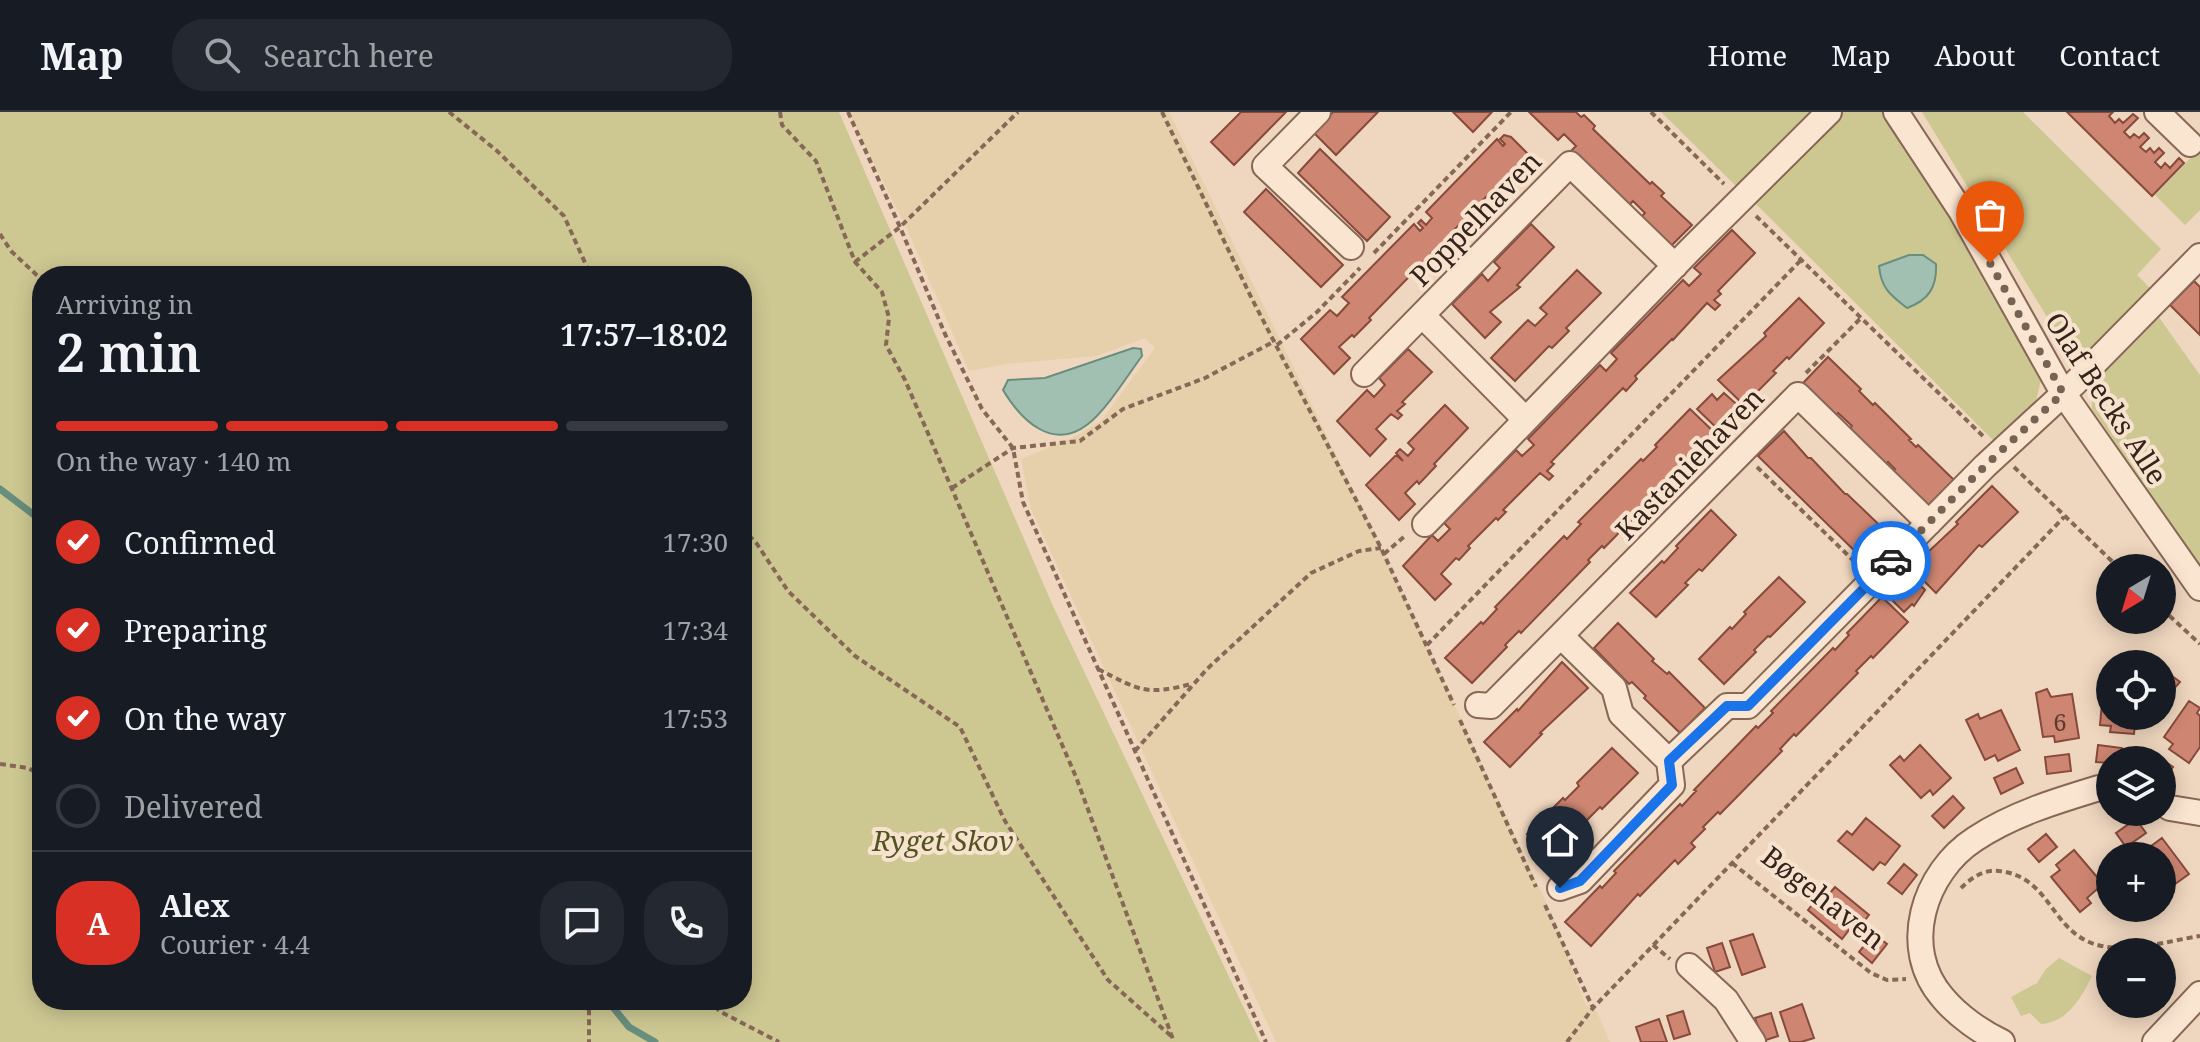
<!DOCTYPE html>
<html lang="en">
<head>
<meta charset="utf-8">
<style>
	:root { --surface:#171b24; --page:#242831; --text:#f1f3f6; --muted:#9ea1a6; --line:#363941; --accent:#d93025 }
	body { margin:0; font-family:"Noto Serif",serif; background:var(--page); color:var(--text); height:100vh; display:flex; flex-direction:column; font-size:30px; white-space:nowrap }
	* { box-sizing:border-box; margin:0 }
	p { font-size:26px; color:var(--muted) }
	.icon { flex:none; width:44px; height:44px; fill:none; stroke:currentColor; stroke-width:2; stroke-linecap:round; stroke-linejoin:round }
	.map { position:relative; flex:1; overflow:hidden }
	.drawer { position:absolute; left:32px; top:154px; width:720px; height:744px; display:flex; flex-direction:column; background:var(--surface); border-radius:32px; box-shadow:0 4px 20px #0003 }
	.drawer>* { flex:none }
	.needle { width:52px; rotate:218deg }
	.tools { position:absolute; left:2096px; top:442px; display:grid; gap:16px }
	.tools a { display:grid; place-items:center; width:80px; height:80px; border-radius:50%; background:var(--surface); box-shadow:0 4px 20px #0003; font-size:40px }
	.pin { position:absolute; display:grid; place-items:center; width:68px; height:68px; color:#fff; margin:-82px -34px; border-radius:50% 50% 50% 0; rotate:-45deg; box-shadow:0 0 8px #0007 }
	.pin .icon { rotate:45deg }
	.courier { position:absolute; display:grid; place-items:center; width:80px; height:80px; margin:-40px; border:6px solid #1a73e8; border-radius:50%; background:#fff; color:#222; box-shadow:0 2px 10px #0007 }
	.overview em { font-style:normal; font-weight:600 }
	.overview div { display:flex; flex-direction:column-reverse }
	.overview { display:flex; align-items:center; justify-content:space-between; height:136px; padding:0 24px }
	h1 { font-size:52px; font-weight:600; line-height:60px }
	.bar { display:grid; grid-template-columns:repeat(4,1fr); gap:12px 8px; align-content:center; height:96px; padding:0 24px }
	.bar i { height:10px; border-radius:6px; background:var(--line) }
	.bar .current { background:var(--accent) }
	.bar p { grid-column:span 4 }
	.line { display:flex; align-items:center; gap:20px; padding:0 24px; border-top:2px solid var(--line) }
	.line div { flex:1 }
	.round { display:grid; place-items:center; flex:none; width:84px; height:84px; border-radius:32px; background:var(--page) }
	ol { padding:0 24px; list-style:none }
	li { display:flex; align-items:center; gap:24px; height:88px }
	li p { margin-inline-start:auto }
	li .icon { padding:8px; border-radius:50%; background:var(--accent); color:#fff; stroke-width:4 }
	li:last-child { color:var(--muted) }
	li i { width:44px; height:44px; border:4px solid var(--line); border-radius:50% }
	header { display:flex; align-items:center; gap:48px; box-sizing:border-box; height:112px; padding:0 40px; background:var(--surface); border-bottom:2px solid var(--line) }
	header strong { font-size:38px }
	nav { display:flex; gap:44px; margin-inline-start:auto; font-size:28px }
	.search { width:560px; height:72px; background:var(--page); display:flex; align-items:center; gap:20px; box-sizing:border-box; padding:0 28px; border-radius:32px; color:var(--muted); font-size:30px }
	.map>svg:first-child { display:block }
	.farmland { fill:#e5d0ab }
	.green { fill:#cdc892; fill-rule:evenodd }
	.water { fill:#a1c0b1; stroke:#698e7d; stroke-width:2 }
	.lines { fill:none; stroke-linecap:round; stroke-linejoin:round }
	.stream { stroke:#698e7d; stroke-width:7 }
	.building { fill:#ce8672; stroke:#874a3b; stroke-width:2 }
	.minor-casing { stroke:#876756; stroke-width:28 }
	.path { stroke:#876756; stroke-width:4; stroke-dasharray:6 4; stroke-linecap:butt }
	.minor { stroke:#fae5d1; stroke-width:24 }
	.done { stroke:#776254; stroke-width:8; stroke-dasharray:0 14.4 }
	.route { stroke:#1a73e8; stroke-width:10 }
	.labels { text-anchor:middle; dominant-baseline:central; stroke-width:8; stroke-linejoin:round; paint-order:stroke }
	.number-label { font-size:24px; fill:#5c3c31 }
	.street-label { font-size:28px; fill:#36231b; stroke:#f6e2cd }
	.park-label { font-size:28px; font-style:italic; fill:#515321; stroke:#f6e2cd }
</style>
</head>
<body>
<header>
<strong>Map</strong>
<div class="search"><svg class="icon" aria-label="search" viewBox="0 0 24 24"><circle cx="10" cy="10" r="6"/><path d="M15 15l6 6"/></svg>Search here</div>
<nav><a>Home</a><a>Map</a><a>About</a><a>Contact</a></nav>
</header>
<div class="map">
<svg width="2200" height="930" viewBox="0 0 2200 930">
	<rect width="100%" height="100%" fill="#efd6be"/>
	<path class="farmland" d="M848,0H1169L1384,441L1556,812L1585,892L1597,900L1610,930H1276L1031,397L1021,347L1074,325L1101,309L1155,236L1145,226L1096,244L1006,252L969,259L906,115Z"/>
	<path class="green" d="M0,0H839L1053,494L1260,930H0ZM42,164H742V888H42Z
		M1661,0H1817L1738,76Z
		M1840,0H1882L1990,169L2041,268L2036,289L1994,329L1754,90Z
		M1922,0H2023L2161,137L2137,163L2154,180L2086,246H2072Z
		M2200,36V98L2185,113L2155,83Z
		M2158,204L2200,263V454L2092,297L2091,274Z
		M2059,846L2092,864C2081,886 2068,910 2041,912L2030,901L2021,904L2011,885L2037,871L2046,857Z"/>
	<path class="water" d="M1909,143H1923L1936,152C1937,175 1929,188 1907,196C1890,183 1881,176 1879,154Z
		M1133,236L1141,237L1142,244C1127,264 1107,297 1088,312C1053,340 1021,308 1003,278L1008,268L1045,266Z"/>
	<g class="lines">
		<path class="stream" d="M0,377L42,409
			M607,888L629,915L655,930"/>
	</g>
	<path class="building" d="M1241,0H1286L1234,53L1211,30Z
		M1333,0H1378L1336,43L1313,20Z
		M1453,0H1492L1473,20Z
		M1529,0H1576L1581,5L1584,3L1595,14L1593,17L1650,72L1652,70L1664,81L1661,84L1692,113L1668,137L1639,107L1645,101L1633,89L1627,95L1570,40L1576,34L1564,22L1558,28Z
		M2067,0H2113L2109,4L2115,11L2119,7L2123,11L2133,2L2138,6L2124,20L2130,26L2134,22L2139,26L2144,21L2149,26L2140,35L2146,40L2150,36L2154,41L2159,36L2164,41L2155,50L2161,56L2165,51L2170,56L2179,46L2184,51L2152,84Z
		M1504,23L1511,25L1531,45L1521,55L1518,52L1452,120L1454,123L1437,140L1435,138L1369,206L1371,208L1354,225L1352,223L1339,235L1350,246L1334,262L1301,227L1330,198L1337,204L1349,191L1342,185L1414,112L1420,119L1423,116L1418,111L1421,108L1426,113L1432,106L1426,100L1497,27L1503,34L1505,32L1500,27Z
		M1320,37L1390,105L1367,129L1298,61Z
		M1266,77L1343,153L1321,175L1244,100Z
		M1531,112L1554,135L1517,173L1520,175L1490,200L1501,210L1485,226L1452,192L1482,162L1488,169L1500,156L1494,150Z
		M1732,118L1755,141L1718,179L1721,182L1714,188L1720,193L1715,198L1707,191L1673,228L1672,227L1635,264L1637,267L1626,279L1623,276L1551,350L1554,352L1547,359L1553,364L1549,368L1540,361L1503,398L1506,400L1498,408L1496,406L1468,434L1470,436L1459,448L1456,446L1441,462L1451,472L1435,488L1403,454L1432,423L1438,429L1450,417L1444,411L1516,338L1522,344L1534,333L1528,327L1600,253L1606,259L1617,247L1611,241L1683,168L1689,174L1701,162L1694,156Z
		M1577,158L1601,181L1566,216L1569,219L1552,236L1549,234L1515,269L1491,246L1528,208L1535,214L1547,202L1540,196Z
		M2194,169L2200,175V223L2170,193Z
		M1799,186L1824,211L1789,247L1787,245L1773,259L1776,261L1744,293L1718,268L1766,224L1764,221Z
		M1408,237L1432,260L1402,290L1405,292L1397,299L1402,303L1398,307L1391,302L1376,317L1386,327L1370,344L1337,309L1367,278L1374,285L1385,273L1379,266Z
		M1828,245L1861,277L1859,279L1873,293L1875,291L1911,327L1909,328L1916,335L1918,333L1954,368L1929,394L1893,359L1895,357L1888,350L1886,352L1850,317L1852,314L1838,301L1836,303L1803,271Z
		M1724,281L1744,299L1723,322L1697,297L1712,282L1717,288Z
		M1445,293L1468,316L1434,352L1436,354L1419,372L1417,369L1405,381L1415,392L1399,408L1366,373L1396,343L1403,349L1396,341L1400,337L1408,344L1414,337L1408,331Z
		M1690,297L1716,322L1680,358L1678,356L1664,370L1667,372L1604,436L1602,434L1588,448L1590,450L1521,521L1519,519L1505,533L1507,535L1472,571L1445,546L1481,510L1483,512L1497,497L1495,495L1564,424L1567,427L1581,412L1578,410L1641,347L1643,349L1657,335L1655,333Z
		M1784,319L1808,346H1811L1845,382H1847L1893,426L1868,452L1758,344Z
		M1992,374L2018,400L1982,435L1979,433L1936,481L1911,456L1958,412L1956,410Z
		M1711,398L1736,423L1702,459L1699,457L1685,471L1688,473L1656,505L1630,481L1662,449L1664,451L1678,436L1676,434Z
		M1905,459L1925,478L1914,494L1912,492L1904,500L1884,480Z
		M1779,465L1805,490L1770,525L1768,524L1754,538L1756,540L1724,572L1699,547L1730,515L1732,517L1746,502L1744,500Z
		M1882,485L1908,510L1873,546L1871,544L1856,559L1858,561L1796,624L1794,622L1780,637L1782,639L1720,702L1718,700L1703,715L1705,717L1691,731L1695,735L1678,752L1675,748L1640,784L1638,782L1591,834L1565,810L1600,774L1602,776L1616,761L1614,759L1680,692L1682,694L1696,679L1694,678L1756,614L1758,616L1773,601L1771,599L1833,536L1835,538L1849,523L1847,521Z
		M1618,511L1654,547L1652,549L1667,562L1669,560L1705,596L1680,621L1644,586L1646,584L1632,570L1629,572L1594,536Z
		M1562,550L1588,576L1540,621L1542,622L1510,655L1484,630L1517,597L1518,599Z
		M2172,564L2180,570L2173,578L2165,573Z
		M2104,568L2110,569V604H2136L2134,622L2110,620L2111,614L2100,613Z
		M2047,577L2051,585L2072,582L2079,626L2055,630L2054,624L2043,625L2036,581Z
		M2189,589L2200,596L2197,601L2200,604V635L2189,651L2169,637L2173,632L2164,625Z
		M2001,598L2020,638L1998,649L1995,643L1985,648L1966,608L1978,602L1980,607Z
		M1920,633L1951,666L1933,683L1930,678L1921,686L1890,653L1900,644L1904,649Z
		M2098,633L2122,636L2121,648H2110V651L2096,650Z
		M1612,636L1638,661L1602,697L1600,695L1586,709L1588,711L1553,747L1544,739L1543,745H1538L1535,739L1542,736L1527,722L1563,686L1565,688L1579,674L1577,671Z
		M2153,641L2173,655L2163,669L2162,648H2148Z
		M2069,642L2071,659L2047,662L2045,645Z
		M2016,656L2023,671L2001,682L1994,666Z
		M1953,684L1964,696L1944,716L1932,704Z
		M1866,706L1900,734L1885,753L1880,750L1873,758L1838,729L1847,719L1852,723Z
		M2136,707L2146,721L2126,735L2116,721Z
		M2046,722L2057,735L2039,750L2028,737Z
		M2162,726L2189,762L2171,775L2174,780L2163,787L2162,744H2145L2143,740Z
		M2074,738L2103,772L2087,786L2091,791L2080,800L2051,765L2060,758L2056,753Z
		M1904,752L1917,763L1902,782L1888,771Z
		M1835,775L1869,803L1854,822L1849,818L1842,827L1808,798L1816,788L1821,792Z
		M1753,822L1765,855L1742,863L1730,829Z
		M1874,822L1887,832L1872,851L1859,840Z
		M1722,831L1730,855L1715,860L1707,836Z
		M1802,892L1814,926L1801,930H1790L1780,900Z
		M1683,899L1690,922L1674,927L1667,904Z
		M1771,901L1778,924L1763,929L1755,906Z
		M1659,907L1667,930H1641L1636,915Z"/>
	<g class="lines">
		<defs>
			<path id="minor" d="M1318,0L1265,54L1351,135
				M1896,0L1961,99L2063,281L2200,476
				M2157,0L2190,32
				M1422,203L1525,307
				M1364,262L1570,52L1675,154
				M1425,412L1690,138L1829,0
				M1561,524L1614,576L1621,602L1669,649
				M1478,593L1491,594L1798,283L1929,411
				M2162,691L2170,696L2200,701
				M1560,776L1580,769L1672,673L1669,649L1727,594H1748L1985,354L2074,272L2200,144
				M1689,854L1726,888L1753,930
				M2002,930C1981,920 1958,904 1943,886C1899,836 1924,760 1975,727C2013,702 2056,689 2099,676H2110
				M2155,930L2200,882"/>
		</defs>
		<use href="#minor" class="minor-casing"/>
		<path class="path" d="M449,0L496,38L564,104L591,164
			M780,0L782,13L816,49L855,150L882,180L889,206L886,233L905,268L1076,665L1174,930
			M848,0L900,115L945,222L982,297L1013,336L1023,390L1266,930
			M1162,0L1252,187L1381,436L1454,593
			M1651,0L1724,72
			M1756,104L1985,326
			M0,122L11,139L42,168
			M1374,141L1511,0
			M855,150L900,115L1018,0
			M1277,233L1317,200L1360,156
			M1806,261L1861,206
			M1757,355L1857,452
			M2014,355L2119,456
			M952,376L1013,336L1080,329L1123,297L1205,266L1275,229
			M742,416L757,432L788,479L855,544L960,615L1005,709L1108,868L1171,924
			M1384,442L1406,423
			M2162,497L2200,532
			M1427,533L1801,148
			M1098,557C1139,578 1145,584 1191,572
			M1460,608L1536,775
			M1135,639L1207,557L1311,461L1359,439L1381,436
			M0,652L28,656L42,664
			M1732,751L1871,861L1887,868L1906,867
			M1961,776C1971,766 1984,757 1999,759C2048,764 2050,813 2089,830C2121,844 2167,829 2200,824
			M1545,793L1593,896
			M1653,833L1670,847
			M585,888L589,899V930
			M707,888L721,900L779,930
			M1567,930L1593,896L2064,405"/>
		<use href="#minor" class="minor"/>
	</g>
	<g class="lines">
		<path class="done" d="M1891,449L1985,354L2063,281L1990,151"/>
		<path class="route" d="M1560,776L1580,769L1672,673L1669,649L1727,594H1748L1891,449"/>
	</g>
	<g class="labels">
		<g class="number-label">
			<text x="2060" y="609">6</text>
		</g>
		<g class="street-label">
			<text transform="translate(1475 106) rotate(-46)">Poppelhaven</text>
			<text transform="translate(2107 286) rotate(57)">Olaf Becks Alle</text>
			<text transform="translate(1689 351) rotate(-46)">Kastaniehaven</text>
			<text transform="translate(1824 785) rotate(38)">Bøgehaven</text>
		</g>
		<g class="park-label">
			<text x="943" y="728">Ryget Skov</text>
		</g>
	</g>
</svg>
<div class="tools">
<a><svg class="needle" viewBox="-14 -14 28 28"><path d="M0-13l5 13h-10z" fill="#e53935"/><path d="M0 13l5-13h-10z" fill="#9ea1a6"/></svg></a>
<a><svg class="icon" aria-label="locate" viewBox="0 0 24 24"><circle cx="12" cy="12" r="6"/><path d="M12 2v4M12 18v4M2 12h4M18 12h4"/></svg></a>
<a><svg class="icon" aria-label="layers" viewBox="0 0 24 24"><path d="M12 4l9 5-9 5-9-5zM3 14l9 5 9-5"/></svg></a>
<a>+</a>
<a>−</a>
</div>
<div class="pin" style="left:1990px;top:151px;background:#ea580c"><svg class="icon" aria-label="bag" viewBox="0 0 24 24"><path d="M5 8h14l-1 12H6zM9 8a3 3 0 0 1 6 0"/></svg></div>
<div class="pin" style="left:1560px;top:776px;background:#1f2937"><svg class="icon" aria-label="home" viewBox="0 0 24 24"><path d="M3 11l9-7 9 7M6 9v11h12V9"/></svg></div>
<div class="courier" style="left:1891px;top:449px"><svg class="icon" aria-label="car" viewBox="0 0 24 24"><path d="M5 17H2v-5l4-1 3-4h7l3 4 3 1v5h-3M9 17h6M6 11h13"/><circle cx="7" cy="17" r="2"/><circle cx="17" cy="17" r="2"/></svg></div>
<section class="drawer">
<div class="overview"><div><h1>2 min</h1><p>Arriving in</p></div><em>17:57–18:02</em></div>
<div class="bar"><i class="current"></i><i class="current"></i><i class="current"></i><i></i><p>On the way · 140 m</p></div>
<ol>
<li><svg class="icon" aria-label="check" viewBox="0 0 24 24"><path d="M5 12l5 5 9-10"/></svg>Confirmed<p>17:30</p></li>
<li><svg class="icon" aria-label="check" viewBox="0 0 24 24"><path d="M5 12l5 5 9-10"/></svg>Preparing<p>17:34</p></li>
<li><svg class="icon" aria-label="check" viewBox="0 0 24 24"><path d="M5 12l5 5 9-10"/></svg>On the way<p>17:53</p></li>
<li><i></i>Delivered</li>
</ol>
<div class="line" style="height:144px"><b class="round" style="background:var(--accent);color:#fff">A</b><div><b>Alex</b><p>Courier · 4.4</p></div><a class="round"><svg class="icon" aria-label="chat" viewBox="0 0 24 24"><path d="M4 5h16v11H9l-5 4z"/></svg></a><a class="round"><svg class="icon" aria-label="phone" viewBox="0 0 24 24"><path d="M5 4h4l2 5-3 2q2 4 5 5l2-3 5 2v4C11 20 4 13 5 4z"/></svg></a></div>
</section>
</div>
</body>
</html>
